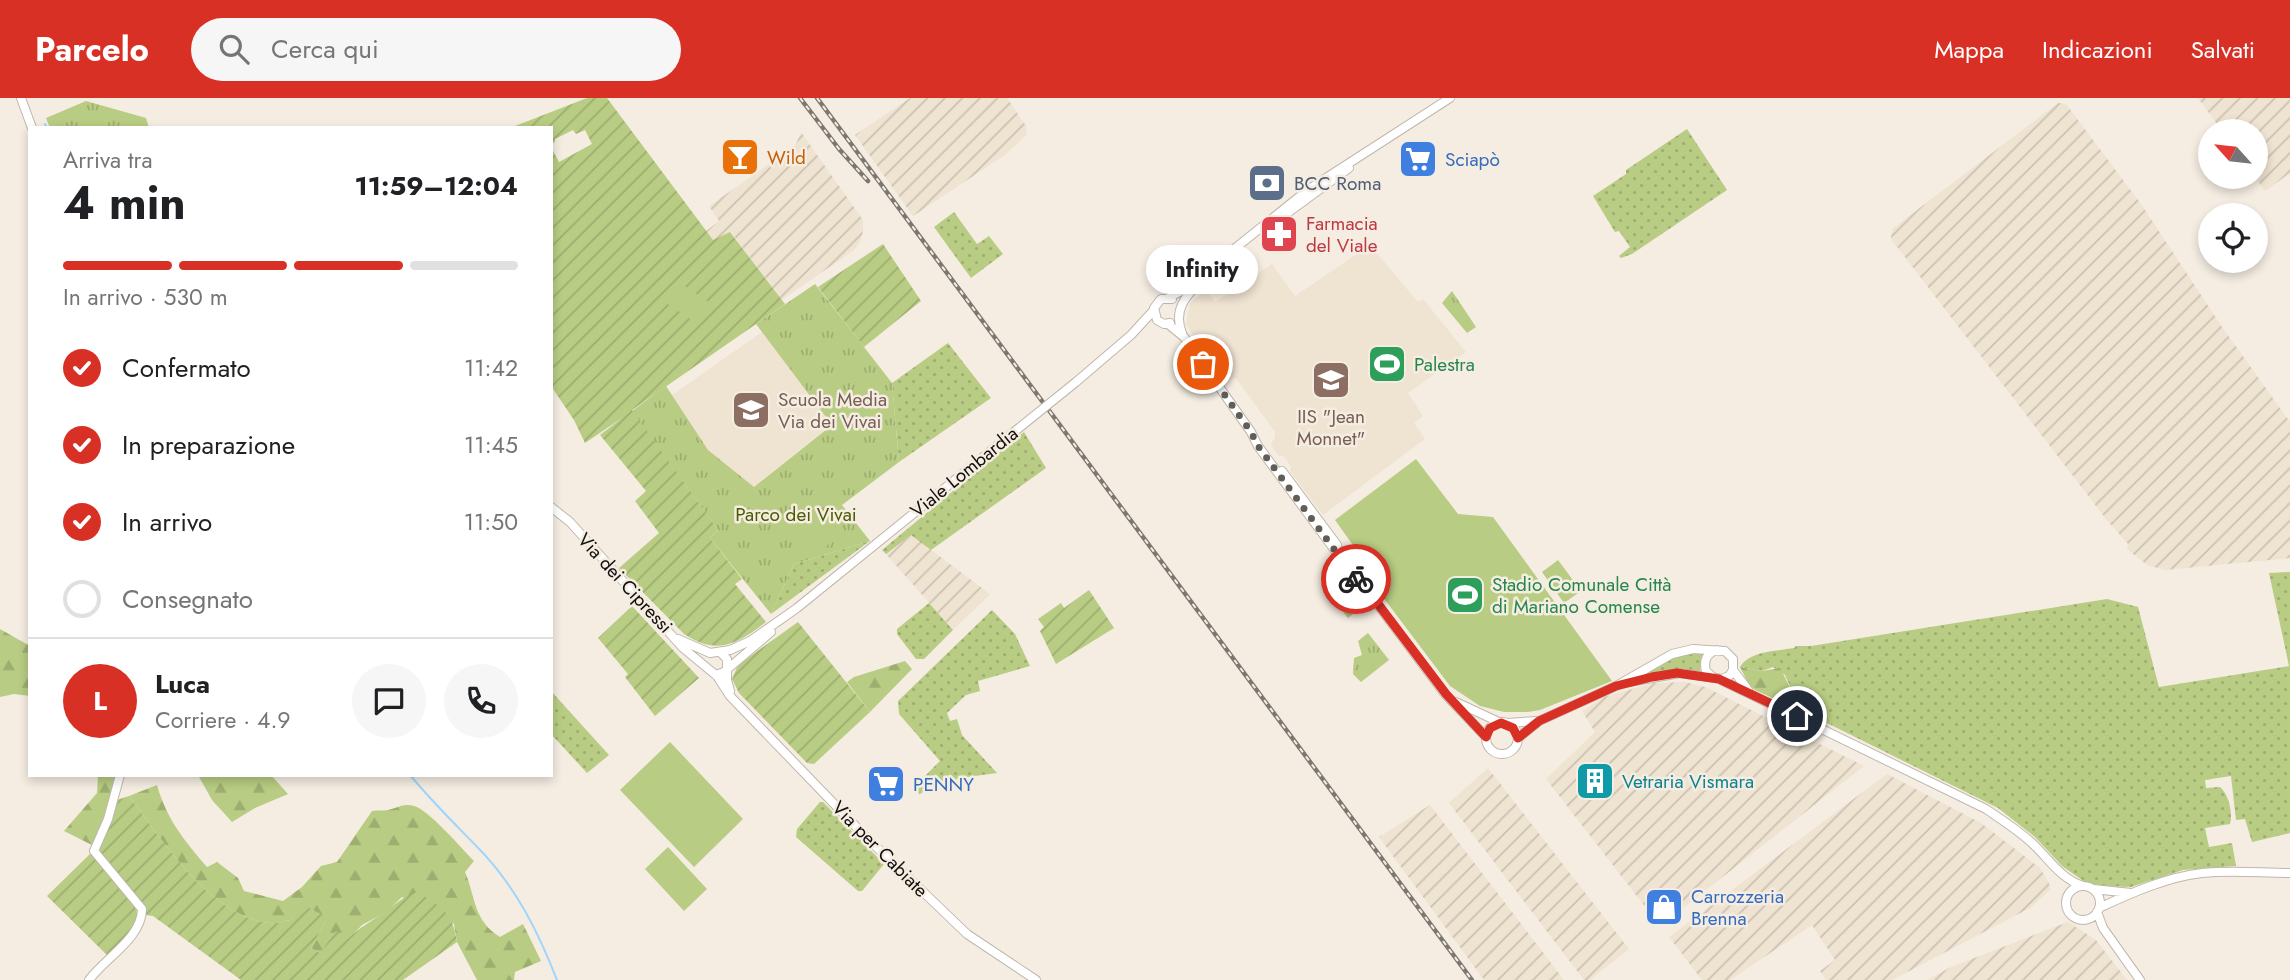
<!DOCTYPE html>
<html lang="it">
<head>
<meta charset="utf-8">
<style>
	:root { --surface:#fff; --page:#f6f6f6; --text:#202124; --muted:#757577; --line:#e0e0e0; --accent:#d93025 }
	body { margin:0; font-family:Jost,sans-serif; background:var(--page); color:var(--text); height:100vh; display:flex; flex-direction:column; font-size:26px; white-space:nowrap }
	* { box-sizing:border-box; margin:0 }
	p { font-size:23px; color:var(--muted) }
	.icon { flex:none; width:38px; height:38px; fill:none; stroke:currentColor; stroke-width:2; stroke-linecap:round; stroke-linejoin:round }
	.map { position:relative; flex:1; overflow:hidden }
	.side { position:absolute; left:28px; top:28px; width:525px; height:651px; display:flex; flex-direction:column; background:var(--surface); border-radius:0px; box-shadow:0 4px 10px #0003 }
	.side>* { flex:none }
	.needle { width:46px; rotate:297deg }
	.fabs { position:absolute; left:2198px; top:21px; display:grid; gap:14px }
	.fabs a { display:grid; place-items:center; width:70px; height:70px; border-radius:50%; background:var(--surface); box-shadow:0 4px 10px #0003; font-size:35px }
	.pin { position:absolute; display:grid; place-items:center; width:60px; height:60px; color:#fff; margin:-30px; border:4px solid #fff; border-radius:50%; box-shadow:0 2px 7px #0007 }
	.courier { position:absolute; display:grid; place-items:center; width:70px; height:70px; margin:-35px; border:5px solid #d93025; border-radius:50%; background:#fff; color:#222; box-shadow:0 2px 9px #0007 }
	.bubble { position:absolute; height:49px; border-radius:24px; background:var(--surface); box-shadow:0 4px 10px #0003; font-size:23px; font-weight:700; line-height:49px; text-align:center }
	.overview em { font-style:normal; font-weight:700 }
	.overview div { display:flex; flex-direction:column-reverse }
	.overview { display:flex; align-items:center; justify-content:space-between; height:119px; padding:0 35px }
	h1 { font-size:46px; font-weight:700; line-height:52px }
	.bar { display:grid; grid-template-columns:repeat(4,1fr); gap:10px 7px; align-content:center; height:84px; padding:0 35px }
	.bar i { height:9px; border-radius:5px; background:var(--line) }
	.bar .selected { background:var(--accent) }
	.bar p { grid-column:span 4 }
	.line { display:flex; align-items:center; gap:18px; padding:0 35px; border-top:2px solid var(--line) }
	.line div { flex:1 }
	.round { display:grid; place-items:center; flex:none; width:74px; height:74px; border-radius:37px; background:var(--page) }
	ol { padding:0 35px; list-style:none }
	li { display:flex; align-items:center; gap:21px; height:77px }
	li p { margin-inline-start:auto }
	li .icon { padding:7px; border-radius:50%; background:var(--accent); color:#fff; stroke-width:4 }
	li:last-child { color:var(--muted) }
	li i { width:38px; height:38px; border:4px solid var(--line); border-radius:50% }
	header { display:flex; align-items:center; gap:42px; box-sizing:border-box; height:98px; padding:0 35px; background:var(--accent); color:#fff }
	header strong { font-size:33px }
	nav { display:flex; gap:38px; margin-inline-start:auto; font-size:24px }
	.search { width:490px; height:63px; background:var(--page); display:flex; align-items:center; gap:18px; box-sizing:border-box; padding:0 24px; border-radius:38px; color:var(--muted); font-size:26px }
	.map>svg:first-child { display:block }
	.built { fill:#efe3d1 }
	.industrial { fill:url(#industrial-furrows) }
	.grass { fill:url(#grass-dots) }
	.forest { fill:url(#forest-firs) }
	.park { fill:url(#park-tufts) }
	.garden { fill:url(#garden-furrows) }
	.pitch { fill:#b8cc83 }
	.lines { fill:none; stroke-linecap:round; stroke-linejoin:round }
	.stream { stroke:#9ed5fd; stroke-width:2 }
	.secondary-casing { stroke:#bfb7ad; stroke-width:10 }
	.secondary { stroke:#fff; stroke-width:8 }
	.rail-casing { stroke:#7c7770; stroke-width:4.5 }
	.rail { stroke:#f5ede2; stroke-width:2; stroke-dasharray:5; stroke-linecap:butt }
	.secondary-bridge-casing { stroke:#bfb7ad; stroke-width:10; stroke-linecap:butt }
	.secondary-bridge { stroke:#fff; stroke-width:8 }
	.done { stroke:#615d57; stroke-width:7; stroke-dasharray:0 12.6 }
	.route { stroke:#d93025; stroke-width:9 }
	.labels { text-anchor:middle; dominant-baseline:central; stroke-width:5; stroke-linejoin:round; paint-order:stroke }
	.food-label { font-size:19px; fill:#c56008; stroke:#f5ede2; text-anchor:start }
	.shop-label { font-size:19px; fill:#366cbe; stroke:#f5ede2; text-anchor:start }
	.service-label { font-size:19px; fill:#4e5e75; stroke:#f5ede2; text-anchor:start }
	.health-label { font-size:19px; fill:#be3a42; stroke:#f5ede2; text-anchor:start }
	.leisure-label { font-size:19px; fill:#27864d; stroke:#f5ede2; text-anchor:start }
	.education-label { font-size:19px; fill:#785e54; stroke:#f5ede2; text-anchor:start }
	.street-label { font-size:19px; fill:#120f0c; stroke:#f5ede2 }
	.park-label { font-size:19px; fill:#4b5b05; stroke:#f5ede2 }
	.culture-label { font-size:19px; fill:#0d838f; stroke:#f5ede2; text-anchor:start }
</style>
</head>
<body>
<header>
<strong>Parcelo</strong>
<div class="search"><svg class="icon" aria-label="search" viewBox="0 0 24 24"><circle cx="10" cy="10" r="6"/><path d="M15 15l6 6"/></svg>Cerca qui</div>
<nav><a>Mappa</a><a>Indicazioni</a><a>Salvati</a></nav>
</header>
<div class="map">
<svg width="2290" height="882" viewBox="0 0 2290 882">
	<defs>
		<pattern id="industrial-furrows" width="10" height="10" patternUnits="userSpaceOnUse" patternTransform="scale(1.75)"><rect width="10" height="10" fill="#efe3d1"/><path d="M-1 1l2-2M0 10L10 0M9 11l2-2" fill="none" stroke="#ccc2b2"/></pattern>
		<pattern id="grass-dots" width="8" height="8" patternUnits="userSpaceOnUse" patternTransform="scale(1.75)"><rect width="8" height="8" fill="#b8cc83"/><path d="M2 2h.1M6 6h.1" fill="none" stroke="#9dae70" stroke-width="1.8" stroke-linecap="round"/></pattern>
		<pattern id="forest-firs" width="22" height="20" patternUnits="userSpaceOnUse" patternTransform="scale(1.75)"><rect width="22" height="20" fill="#b8cc83"/><path d="M5 1l3.5 6h-7zM16 11l3.5 6h-7z" fill="#9dae70"/></pattern>
		<pattern id="park-tufts" width="24" height="20" patternUnits="userSpaceOnUse" patternTransform="scale(1.75)"><rect width="24" height="20" fill="#b8cc83"/><path d="M3 7l-1-3M5 7V3M7 7l1-3M15 17l-1-3M17 17v-4M19 17l1-3" fill="none" stroke="#9dae70"/></pattern>
		<pattern id="garden-furrows" width="10" height="10" patternUnits="userSpaceOnUse" patternTransform="scale(1.75)"><rect width="10" height="10" fill="#b8cc83"/><path d="M-1 1l2-2M0 10L10 0M9 11l2-2" fill="none" stroke="#9dae70"/></pattern>
	</defs>
	<rect width="100%" height="100%" fill="#f5ede2"/>
	<path class="built" d="M1370,147L1418,204L1423,201L1466,254L1408,295L1423,318L1414,325L1425,341L1323,417L1290,373L1291,369L1285,359L1278,357L1271,347L1275,339V334L1236,280L1226,281L1186,227L1190,205L1206,192L1215,204L1272,166L1295,198Z
		M762,234L832,326L754,389L708,352L672,297Z"/>
	<path class="industrial" d="M910,0H1007L1026,28L1027,36L1005,57L913,118L855,37Z
		M2198,0H2290V75L2265,93L2255,79L2256,33H2222Z
		M2058,5L2066,6L2141,106L2222,229L2290,324V460L2165,472L2147,467L2127,451L2128,446L2106,421L1891,141L1892,131Z
		M801,34L863,122V134L860,144L854,152L782,202L731,134L713,142L706,133L719,123L709,108L795,48Z
		M911,437L990,496L953,532L886,456Z
		M1685,584L1705,589L1864,668L1660,828L1546,681L1595,634L1582,613L1604,599L1654,585Z
		M1488,670L1629,851L1590,882H1584L1449,705Z
		M1887,676L1981,725L2040,770L2049,785L2050,792L2030,810L1892,882H1826L1820,873L1835,862L1812,827L1730,882H1702L1669,839Z
		M1430,707L1564,882H1484L1379,739Z
		M2068,824L2096,842L2127,882H1927L1951,869Z"/>
	<path class="grass" d="M1687,31L1727,92L1632,156L1621,160L1619,158L1630,149L1619,133L1615,134L1593,98L1626,76V72Z
		M954,114L977,146L989,138L1003,156L971,180L934,129Z
		M948,245L991,300L899,364L892,285Z
		M1024,334L1046,370L931,452L911,437L886,456L882,452Z
		M870,443L771,516L794,466Z
		M2290,474V735L2252,744L2245,721L2236,722L2231,678L2205,682L2206,690L2220,689C2229,696 2233,716 2230,726L2205,730L2209,749L2232,745L2236,768L2183,772L2131,789L2103,788L2085,784L2062,768L2035,739L1998,710L1831,627L1828,615L1818,609L1815,600L1808,594L1798,598L1794,597L1785,577L1773,569L1762,573L1740,569C1749,553 1777,553 1794,550L1796,548H1811L2107,501L2138,509L2159,589L2289,568L2269,475Z
		M929,505L953,532L924,561H916L897,536V531Z
		M992,512L1015,536L1030,568L978,583L980,593L966,597L947,615L950,623L957,621L962,637L997,675L960,680L919,696L915,688L940,663L899,616L898,603Z
		M1705,554L1701,562L1700,574L1679,572L1641,578L1681,555Z
		M551,593L609,657L587,675L551,636Z
		M820,704H823L884,766L862,793H858L796,739L797,731Z"/>
	<path class="forest" d="M0,531L30,548V598L14,596L0,599Z
		M905,563L912,571L870,614L847,584L854,579Z
		M1740,569L1762,573L1780,570L1794,597L1798,598L1803,594C1813,594 1816,600 1818,609L1828,615L1831,627L1755,592L1749,587Z
		M98,677H118L104,719L92,747L64,733L97,695Z
		M198,677H271L288,696L255,710L232,724L212,702Z
		M157,687C167,722 184,742 207,769L217,764L238,780L244,793L283,803L302,789L321,768L337,764L372,713C378,712 382,713 388,712C398,710 402,705 414,708C428,711 462,751 474,763L465,774C476,800 473,822 500,839L523,826L541,863L515,874L514,882H477L457,844L454,826L402,799L386,814L362,827L348,842L320,855L311,850L325,824L299,811L291,822C284,823 276,826 270,825C212,820 161,741 129,698Z"/>
	<path class="park" d="M86,3L146,20L149,30H50L46,20Z
		M815,186L892,285L899,364L842,407L870,443L794,466L771,516L710,440L718,432L632,313L666,288L708,352L754,389L832,327L756,226Z
		M1452,193L1476,229L1467,235L1442,205Z
		M1350,475L1371,502L1348,520L1327,493Z
		M1368,535L1389,562L1361,584L1353,576L1354,560L1362,557L1358,543Z"/>
	<path class="garden" d="M587,0H607L713,142L730,134L785,206L632,312L718,432L710,440L742,481L735,486L766,524C737,546 718,558 684,536L619,470L659,435L635,403L646,393L600,337L622,320L585,345L574,322L551,288V49L559,64L592,46L585,32L576,36L573,32L555,41V44L551,46V30H510Z
		M883,146L921,203L864,249L818,189Z
		M1089,492L1114,530L1056,566L1040,533L1044,529L1038,521L1061,505L1064,510Z
		M632,508L699,580L655,618L625,579L628,576L598,540Z
		M798,524L870,614L814,666L807,665L739,595L732,581L738,567Z
		M129,698C161,741 212,820 270,825C276,826 284,823 291,822L299,810L305,808L325,818V824L311,850L320,855L336,833L348,841C360,829 371,824 384,814C398,805 400,800 418,794C441,809 453,814 457,844L403,882H241L153,818L146,817L145,808L98,753L117,702Z
		M91,755L133,804L139,819L128,837L107,857L47,798Z"/>
	<path class="pitch" d="M680,185L713,207L699,227L666,205Z
		M1416,361L1458,416L1493,419L1612,583L1540,612L1528,614H1504L1480,608L1450,588L1370,482L1375,478L1335,422Z
		M814,418L832,444L816,455L798,429Z
		M1558,462L1581,493L1564,505L1542,474Z
		M670,644L743,721L694,769L620,692Z
		M668,749L707,791L684,813L645,771Z"/>
	<g class="lines">
		<path class="stream" d="M45,26L47,30
			M410,677C433,705 459,730 484,756C518,793 539,836 557,882"/>
		<defs>
			<path id="secondary" d="M21,0L32,30
				M1286,116L1349,70
				M1168,200L1183,192L1309,91L1450,0
				M1170,225L1164,226L1157,222L1154,210L1161,201H1172
				M1168,226L1184,239L1251,334L1258,348L1365,493L1378,507L1445,596L1486,639
				M1182,235C1173,213 1185,198 1201,183
				M1076,284L1131,237L1154,212
				M1282,373L1337,447
				M551,409L570,424L683,550L717,578L730,598L867,740L967,836L1036,882
				M678,541L710,555L730,552L750,543L797,510L1014,334
				M721,555L727,561V582L730,593
				M716,577L724,574L771,534
				M1714,580L1706,573C1703,562 1707,555 1717,552
				M1719,581L1986,711C2002,722 2018,732 2032,745C2049,761 2061,781 2083,788
				M1629,584L1680,575L1722,581L1729,578L1733,572
				M1456,604L1501,625
				M1486 640a16 16 0 1 1 32 0a16 16 0 1 1-32 0Z
				M1508,625L1536,623
				M1518,640L1539,623L1616,588L1672,556L1693,551L1725,553L1733,561V572L1748,592
				M2066 805a17 17 0 1 1 34 0a17 17 0 1 1-34 0Z
				M2093,791L2131,795
				M2099,810C2131,795 2167,779 2202,775C2231,772 2261,775 2290,775
				M2097,814L2103,830L2140,882
				M89,882C105,860 142,840 142,811L94,753L108,721L120,677"/>
		</defs>
		<use href="#secondary" class="secondary-casing"/>
		<use href="#secondary" class="secondary"/>
		<defs>
			<path id="rail" d="M800,0L839,51L868,83
				M817,0L1472,882"/>
		</defs>
		<use href="#rail" class="rail-casing"/>
		<use href="#rail" class="rail"/>
		<defs>
			<path id="secondary-bridge" d="M1014,334L1076,284"/>
		</defs>
		<use href="#secondary-bridge" class="secondary-bridge-casing"/>
		<use href="#secondary-bridge" class="secondary-bridge"/>
	</g>
	<g class="lines">
		<path class="done" d="M1203,266L1251,334L1258,348L1356,481"/>
		<path class="route" d="M1356,481L1378,506L1446,596L1486,639L1490,630L1501,625L1513,630L1518,640L1539,623L1616,588L1652,579L1677,575L1719,581L1797,618"/>
	</g>
	<defs>
		<symbol id="bar-square" viewBox="-11 -11 22 22"><rect x="-9" y="-9" width="18" height="18" rx="4" fill="#e8710a" stroke="#f5ede2"/><path d="M-6-5H6L.8 .8V4.5H3.5V6h-7V4.5H-.8V.8Z" fill="#fff"/></symbol>
		<symbol id="supermarket-square" viewBox="-11 -11 22 22"><rect x="-9" y="-9" width="18" height="18" rx="4" fill="#3f7fe0" stroke="#f5ede2"/><path d="M-6-5.5h2.5l.6 2H6L4.5 2H-2.5L-4.4-4H-6ZM-1.5 3.2a1.3 1.3 0 1 0 .1 0ZM3 3.2a1.3 1.3 0 1 0 .1 0Z" fill="#fff"/></symbol>
		<symbol id="bank-square" viewBox="-11 -11 22 22"><rect x="-9" y="-9" width="18" height="18" rx="4" fill="#5c6f8a" stroke="#f5ede2"/><path d="M-6-4H6V4H-6ZM0-2.3a2.3 2.3 0 1 0 0 4.6a2.3 2.3 0 1 0 0-4.6Z" fill="#fff"/></symbol>
		<symbol id="pharmacy-square" viewBox="-11 -11 22 22"><rect x="-9" y="-9" width="18" height="18" rx="4" fill="#e0444e" stroke="#f5ede2"/><path d="M-2-6h4v4h4v4h-4v4h-4v-4h-4v-4h4Z" fill="#fff"/></symbol>
		<symbol id="stadium-square" viewBox="-11 -11 22 22"><rect x="-9" y="-9" width="18" height="18" rx="4" fill="#2e9e5b" stroke="#f5ede2"/><path d="M0-5a6.5 5 0 1 0 0 10a6.5 5 0 1 0 0-10ZM-3.5-1.8h7v3.6h-7Z" fill="#fff"/></symbol>
		<symbol id="school-square" viewBox="-11 -11 22 22"><rect x="-9" y="-9" width="18" height="18" rx="4" fill="#8d6e63" stroke="#f5ede2"/><path d="M0-5L7-2L0 1L-7-2ZM-4 1L0 2.5L4 1V4Q0 6-4 4Z" fill="#fff"/></symbol>
		<symbol id="building-square" viewBox="-11 -11 22 22"><rect x="-9" y="-9" width="18" height="18" rx="4" fill="#0f9aa8" stroke="#f5ede2"/><path d="M-4-6H4V6H1V3H-1V6H-4ZM-2.5-4.3h1.7v1.8h-1.7ZM.8-4.3h1.7v1.8H.8ZM-2.5-1h1.7V.8h-1.7ZM.8-1h1.7V.8H.8Z" fill="#fff"/></symbol>
		<symbol id="shop-square" viewBox="-11 -11 22 22"><rect x="-9" y="-9" width="18" height="18" rx="4" fill="#3f7fe0" stroke="#f5ede2"/><path d="M-5-2.5h2.3a2.7 3.5 0 0 1 5.4 0H5L5.5 6h-11ZM-1.5-2.5h3a1.5 2.3 0 0 0-3 0Z" fill="#fff"/></symbol>
	</defs>
	<g fill-rule="evenodd">
		<use href="#bar-square" x="718" y="37" width="44" height="44"/>
		<use href="#supermarket-square" x="1396" y="39" width="44" height="44"/>
		<use href="#bank-square" x="1245" y="63" width="44" height="44"/>
		<use href="#pharmacy-square" x="1257" y="114" width="44" height="44"/>
		<use href="#stadium-square" x="1365" y="244" width="44" height="44"/>
		<use href="#school-square" x="1309" y="260" width="44" height="44"/>
		<use href="#school-square" x="729" y="290" width="44" height="44"/>
		<use href="#stadium-square" x="1443" y="475" width="44" height="44"/>
		<use href="#building-square" x="1573" y="661" width="44" height="44"/>
		<use href="#supermarket-square" x="864" y="664" width="44" height="44"/>
		<use href="#shop-square" x="1642" y="787" width="44" height="44"/>
	</g>
	<g class="labels">
		<g class="food-label">
			<text x="767" y="59">Wild</text>
		</g>
		<g class="shop-label">
			<text x="1445" y="61">Sciapò</text>
			<text x="913" y="686">PENNY</text>
			<text x="1691" y="798">Carrozzeria<tspan x="1691" dy="22">Brenna</tspan></text>
		</g>
		<g class="service-label">
			<text x="1294" y="85">BCC Roma</text>
		</g>
		<g class="health-label">
			<text x="1306" y="125">Farmacia<tspan x="1306" dy="22">del Viale</tspan></text>
		</g>
		<g class="leisure-label">
			<text x="1414" y="266">Palestra</text>
			<text x="1492" y="486">Stadio Comunale Città<tspan x="1492" dy="22">di Mariano Comense</tspan></text>
		</g>
		<g class="education-label">
			<text x="778" y="301">Scuola Media<tspan x="778" dy="22">Via dei Vivai</tspan></text>
			<text x="1331" y="318" text-anchor="middle">IIS "Jean<tspan x="1331" dy="22">Monnet"</tspan></text>
		</g>
		<g class="street-label">
			<text transform="translate(964 374) rotate(-39)">Viale Lombardia</text>
			<text transform="translate(625 485) rotate(47)">Via dei Cipressi</text>
			<text transform="translate(880 751) rotate(45)">Via per Cabiate</text>
		</g>
		<g class="park-label">
			<text x="796" y="416">Parco dei Vivai</text>
		</g>
		<g class="culture-label">
			<text x="1622" y="683">Vetraria Vismara</text>
		</g>
	</g>
</svg>
<div class="fabs">
<a><svg class="needle" viewBox="-14 -14 28 28"><path d="M0-13l5 13h-10z" fill="#e53935"/><path d="M0 13l5-13h-10z" fill="#757577"/></svg></a>
<a><svg class="icon" aria-label="locate" viewBox="0 0 24 24"><circle cx="12" cy="12" r="6"/><path d="M12 2v4M12 18v4M2 12h4M18 12h4"/></svg></a>
</div>
<div class="pin" style="left:1203px;top:266px;background:#ea580c"><svg class="icon" aria-label="bag" viewBox="0 0 24 24"><path d="M5 8h14l-1 12H6zM9 8a3 3 0 0 1 6 0"/></svg></div>
<div class="pin" style="left:1797px;top:618px;background:#1f2937"><svg class="icon" aria-label="home" viewBox="0 0 24 24"><path d="M3 11l9-7 9 7M6 9v11h12V9"/></svg></div>
<div class="courier" style="left:1356px;top:481px"><svg class="icon" aria-label="bike" viewBox="0 0 24 24"><circle cx="6" cy="16" r="4"/><circle cx="18" cy="16" r="4"/><path d="M6 16l4-8h5l3 8M10 8l3 8H6M13 5h3"/></svg></div>
<div class="bubble" style="left:1146px;top:147px;width:112px">Infinity</div>
<section class="side">
<div class="overview"><div><h1>4 min</h1><p>Arriva tra</p></div><em>11:59–12:04</em></div>
<div class="bar"><i class="selected"></i><i class="selected"></i><i class="selected"></i><i></i><p>In arrivo · 530 m</p></div>
<ol>
<li><svg class="icon" aria-label="check" viewBox="0 0 24 24"><path d="M5 12l5 5 9-10"/></svg>Confermato<p>11:42</p></li>
<li><svg class="icon" aria-label="check" viewBox="0 0 24 24"><path d="M5 12l5 5 9-10"/></svg>In preparazione<p>11:45</p></li>
<li><svg class="icon" aria-label="check" viewBox="0 0 24 24"><path d="M5 12l5 5 9-10"/></svg>In arrivo<p>11:50</p></li>
<li><i></i>Consegnato</li>
</ol>
<div class="line" style="height:126px"><b class="round" style="background:var(--accent);color:#fff">L</b><div><b>Luca</b><p>Corriere · 4.9</p></div><a class="round"><svg class="icon" aria-label="chat" viewBox="0 0 24 24"><path d="M4 5h16v11H9l-5 4z"/></svg></a><a class="round"><svg class="icon" aria-label="phone" viewBox="0 0 24 24"><path d="M5 4h4l2 5-3 2q2 4 5 5l2-3 5 2v4C11 20 4 13 5 4z"/></svg></a></div>
</section>
</div>
</body>
</html>
